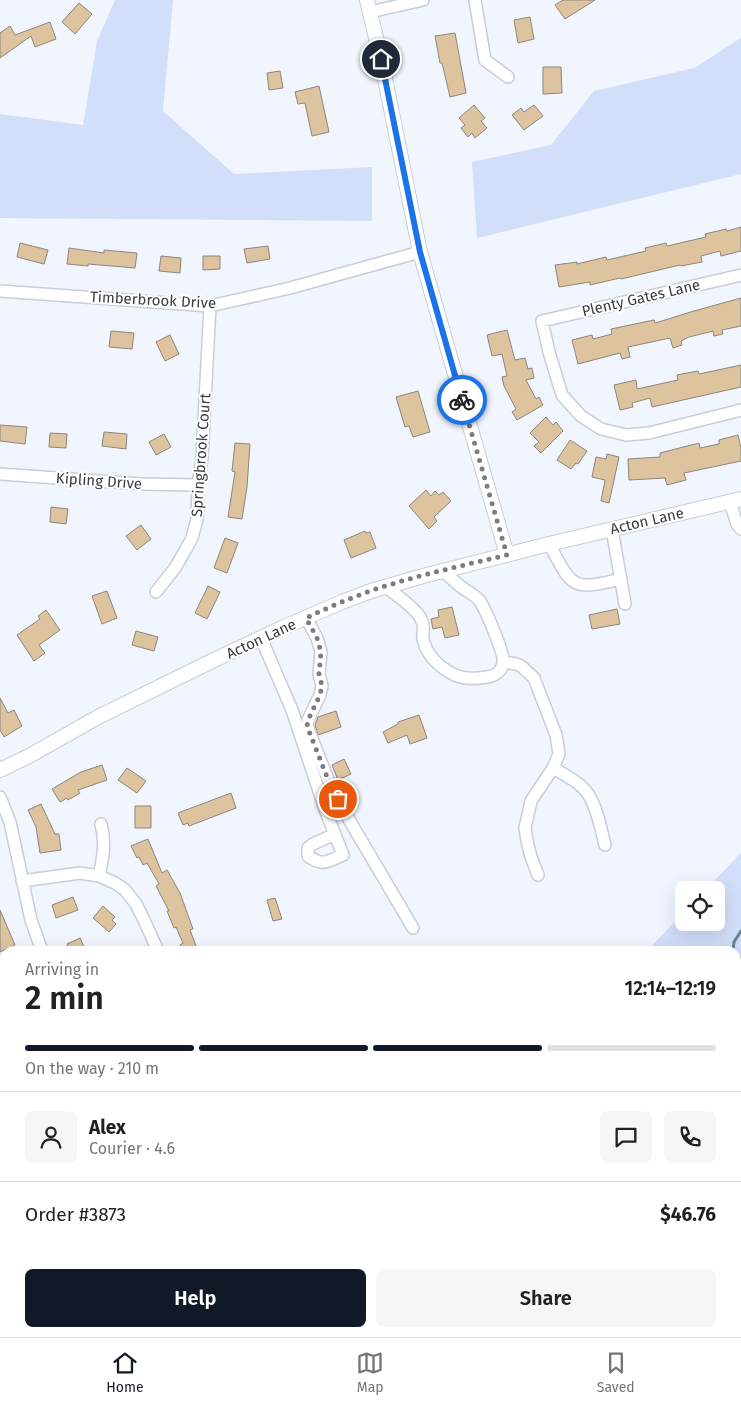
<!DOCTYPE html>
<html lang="en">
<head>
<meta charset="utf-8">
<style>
	:root { --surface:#fff; --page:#f6f6f6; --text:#202124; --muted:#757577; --line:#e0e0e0; --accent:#111827 }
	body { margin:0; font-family:"Fira Sans",sans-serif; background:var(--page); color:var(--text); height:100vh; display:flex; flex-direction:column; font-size:19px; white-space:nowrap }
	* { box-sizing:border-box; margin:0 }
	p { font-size:16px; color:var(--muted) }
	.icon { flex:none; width:28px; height:28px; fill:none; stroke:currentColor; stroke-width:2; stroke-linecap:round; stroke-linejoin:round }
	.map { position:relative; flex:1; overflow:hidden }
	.drawer { position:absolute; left:0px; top:946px; width:741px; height:391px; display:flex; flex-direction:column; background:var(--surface); border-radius:15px 15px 0 0; box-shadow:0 5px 20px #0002 }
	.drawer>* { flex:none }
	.fabs { position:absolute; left:675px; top:881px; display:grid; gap:10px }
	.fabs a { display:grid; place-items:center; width:50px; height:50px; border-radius:8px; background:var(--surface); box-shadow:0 5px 20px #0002; font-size:25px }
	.pin { position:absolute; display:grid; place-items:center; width:42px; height:42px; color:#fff; margin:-21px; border:2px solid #fff; border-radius:50%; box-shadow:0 1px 5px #0007 }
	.courier { position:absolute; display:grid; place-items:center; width:50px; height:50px; margin:-25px; border:4px solid #1a73e8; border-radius:50%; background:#fff; color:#222; box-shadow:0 1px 6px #0007 }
	.summary em { font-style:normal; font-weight:600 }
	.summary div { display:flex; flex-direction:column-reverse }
	.summary { display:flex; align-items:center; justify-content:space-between; height:85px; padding:0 25px }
	h1 { font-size:32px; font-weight:600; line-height:38px }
	.bar { display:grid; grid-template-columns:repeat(4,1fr); gap:8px 5px; align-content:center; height:60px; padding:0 25px }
	.bar i { height:6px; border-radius:4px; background:var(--line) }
	.bar .current { background:var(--accent) }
	.bar p { grid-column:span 4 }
	.line { display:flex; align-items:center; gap:12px; padding:0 25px; border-top:1px solid var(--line) }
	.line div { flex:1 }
	.round { display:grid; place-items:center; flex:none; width:52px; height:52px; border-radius:8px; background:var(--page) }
	.action { display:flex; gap:10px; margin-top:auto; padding:10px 25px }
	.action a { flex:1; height:58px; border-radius:8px; background:var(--accent); color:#fff; font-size:20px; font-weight:600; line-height:58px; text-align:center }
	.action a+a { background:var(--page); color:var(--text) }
	.tabs { display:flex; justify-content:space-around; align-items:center; height:70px; border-top:1px solid var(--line); background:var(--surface); font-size:14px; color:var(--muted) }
	.tabs a { display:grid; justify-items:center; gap:2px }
	.tabs .current { color:var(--accent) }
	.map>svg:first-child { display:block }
	.green { fill:#d2dffb }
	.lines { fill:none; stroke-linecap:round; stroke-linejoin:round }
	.stream { stroke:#688397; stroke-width:3 }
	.building { fill:#ddc39e; stroke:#8d867d }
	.minor-casing { stroke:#c8cdd7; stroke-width:14 }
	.tertiary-casing { stroke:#c8cdd7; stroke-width:16 }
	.minor { stroke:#fff; stroke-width:11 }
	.tertiary { stroke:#fff; stroke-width:14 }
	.done { stroke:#7a7d82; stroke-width:5; stroke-dasharray:0 9 }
	.route { stroke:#1a73e8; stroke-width:6 }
	.labels { text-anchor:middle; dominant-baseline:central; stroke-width:4; stroke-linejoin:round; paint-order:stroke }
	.street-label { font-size:15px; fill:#3a3c40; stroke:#fff }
</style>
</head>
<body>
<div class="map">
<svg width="741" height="1337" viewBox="0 0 741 1337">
	<rect width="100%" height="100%" fill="#f1f5fd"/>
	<path class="green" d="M115,0H173L163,111L234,174L372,167V221L0,218V114L83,125L97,41Z
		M741,38V174L477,238L472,162L551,145L594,91L694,68Z
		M741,853V1337H309L313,1332H736V951H647L684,912V922H716V890H705Z"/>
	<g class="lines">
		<path class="stream" d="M734,951L733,950L734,942L741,931
			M736,955L741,959
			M736,1091L741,1089
			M420,1332L425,1337"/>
	</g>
	<path class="building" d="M563,0H595L565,19L555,5Z
		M79,3L92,14L75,34L62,22Z
		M530,17L534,39L518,43L514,20Z
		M50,22L56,39L35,47L31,36L0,58V33L10,26L15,35Z
		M455,33L466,93L450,97L442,63H440L435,36Z
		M543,67H561L562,93L543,94Z
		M280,71L283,88L269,90L267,73Z
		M319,86L329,132L312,136L305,103L298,104L295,92Z
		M474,105L485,118L481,121L487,128L475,138L472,133L468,137L461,128L465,125L459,118Z
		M534,105L543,116L524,130L512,115L521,108L524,112Z
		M741,227V251L721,256L720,251L701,256L702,262L681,266L680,265L621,279L620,278L590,285V282L559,287L555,265L577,262V264L606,257L607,260L646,251L645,248L666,243L667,246L706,237L705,234L726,229L727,231Z
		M20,243L48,250L44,264L17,257Z
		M268,246L270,259L247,263L244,249Z
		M69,248L104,253V250L137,253L135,268L88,264V266L67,264Z
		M161,256L181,258L180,273L159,271Z
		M203,256H220V269L203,270Z
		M741,298V326L722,330L723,334L714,336L713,331L689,337L681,341L682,345L673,348L670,338L628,347L630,357L622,359L620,353L578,364L572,340L592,335L593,339L612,334L611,329L654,320L655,323L694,311Z
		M507,330L515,360L525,358L528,369L532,368L534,378L526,380L536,399L539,397L543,405L517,420L512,412L516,409L504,386L502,377L507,376L502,354L492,356L487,335Z
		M111,331L134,333L132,349L109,347Z
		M170,335L179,354L165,361L156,342Z
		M741,365V387L652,407L650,398L632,403L633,407L620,410L614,385L636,380L637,389L678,380L677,375L698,371L699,374Z
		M418,391L430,432L413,437L409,426L405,427L396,397Z
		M546,417L553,425L556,422L563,431L541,453L534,446L539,442L530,433Z
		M0,425L27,427L25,444L0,441Z
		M104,432L127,434L126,449L102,446Z
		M50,433L67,434L66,448L49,447Z
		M164,434L171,447L156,455L149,442Z
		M738,435L741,448V461L684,473L686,480L667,485L665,478L629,480L628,459L660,457V453L699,443L700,448L719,444V440Z
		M570,440L587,451L578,464L576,463L571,469L557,460Z
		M235,443L250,444L247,487L242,519L228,517L235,472L232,471Z
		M607,454L619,457L609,503L601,501L605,480L592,477L596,457L606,459Z
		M426,490L431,496L435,491L439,495L443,492L451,501L434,517L437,521L429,529L409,506Z
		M51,507L68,509L66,524L50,522Z
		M141,525L151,539L137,550L126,536Z
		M365,531L366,533L370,532L376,548L351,558L344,540Z
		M225,538L238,543L227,573L214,568Z
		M208,586L220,592L207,619L195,613Z
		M107,591L117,618L102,624L92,596Z
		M452,607L459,635L445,638L442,627L433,629L431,619L439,617L438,610Z
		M617,609L620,624L592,629L589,615Z
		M46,610L60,630L39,645L45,653L34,661L17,635L40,619L38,616Z
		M136,631L158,637L154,651L132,645Z
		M0,698L8,713L14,710L22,726L4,737L0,730Z
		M336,711L341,727L318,735L315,725L318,717Z
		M419,715L427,738L410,744L407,735L388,743L383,732L398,724V722Z
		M344,759L351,774L338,780L332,765Z
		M102,765L107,780L78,790L80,793L68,800L67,798L60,802L52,789L81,772Z
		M127,768L146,781L137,793L118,780Z
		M231,793L236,808L189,826L188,823L183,825L178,813Z
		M41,804L55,834H59L61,850L40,853L36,827L28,810Z
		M135,806H151V828H135Z
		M148,839L162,873L167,870L180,893L193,929L190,930L198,951H182L180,945L183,943L176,927L174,928L167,911H169L156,886L159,884L147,863L143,865L139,857L137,858L131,846Z
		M73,897L78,910L56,918L52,905Z
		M275,898L282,919L273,921L267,900Z
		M103,906L115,917L112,920L116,924L109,932L93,918Z
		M0,910L15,945L0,952Z
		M80,938L86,951H70L67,944Z"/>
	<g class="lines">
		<defs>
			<path id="minor" d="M475,0L485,60L508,77
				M370,12L423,0
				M741,275L542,321L549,352L562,395L581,416L601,429L626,435L649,433L741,410
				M0,291L210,306L290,288L420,252
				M0,474L142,484L198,485
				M730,502L737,524L741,529
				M612,529L625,604
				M549,544C573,588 571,591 621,579
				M386,587C395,594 415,608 420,617C426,628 422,629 423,639C426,654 438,666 451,673C462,680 475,679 487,677C495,676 502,671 503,663C505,654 485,608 479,600C474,594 466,591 460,586C454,581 449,576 443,571
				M156,592L175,568L186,549L192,538L197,519L198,485L202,458L210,306
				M306,618L317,638L321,652L319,674L322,686L320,695L308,720L307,726L331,787L351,823L413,928
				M261,638L292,710L326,812L343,855C328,861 323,867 308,856V848L313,844L335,834
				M504,662L516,664L521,666L534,678L556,735L559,754L553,768L531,801L525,828L527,841L531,857L538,875
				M553,768C565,775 580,782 588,794C597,807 601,829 605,845
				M0,797L10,822L31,920L42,951
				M99,876C103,858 106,842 101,824
				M22,881L80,873L99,876L115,883L125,890L136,904L144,920L158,951
				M0,1100L5,1098
				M0,1231L5,1244
				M39,1332V1333"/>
			<path id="tertiary" d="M367,0L381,59L420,252L507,555
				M0,770L29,756L98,717L214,660L284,627L342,602L371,591L423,576L549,544L741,499"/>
		</defs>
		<use href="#minor" class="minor-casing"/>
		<use href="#tertiary" class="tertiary-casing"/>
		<use href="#minor" class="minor"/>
		<use href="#tertiary" class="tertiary"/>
	</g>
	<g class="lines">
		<path class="done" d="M338,799L331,787L307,726L308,720L320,695L322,686L319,674L321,652L317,638L306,618C327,608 348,599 370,591C414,576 461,566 507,555L462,400"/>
		<path class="route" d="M381,59L420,252L462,400"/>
	</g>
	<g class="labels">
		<g class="street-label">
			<text transform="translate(641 298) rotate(-13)">Plenty Gates Lane</text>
			<text transform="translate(153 300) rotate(3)">Timberbrook Drive</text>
			<text transform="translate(201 455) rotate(-86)">Springbrook Court</text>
			<text transform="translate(99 481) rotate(4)">Kipling Drive</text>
			<text transform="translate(647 521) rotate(-13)">Acton Lane</text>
			<text transform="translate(261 639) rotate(-25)">Acton Lane</text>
		</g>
	</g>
</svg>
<div class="fabs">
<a><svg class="icon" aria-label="locate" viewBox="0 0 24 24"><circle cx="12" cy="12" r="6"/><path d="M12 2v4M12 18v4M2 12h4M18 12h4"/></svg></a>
</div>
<div class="pin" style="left:338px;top:799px;background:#ea580c"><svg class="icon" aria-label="bag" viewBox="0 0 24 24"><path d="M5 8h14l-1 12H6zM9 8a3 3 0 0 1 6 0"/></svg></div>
<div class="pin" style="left:381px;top:59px;background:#1f2937"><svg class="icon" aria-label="home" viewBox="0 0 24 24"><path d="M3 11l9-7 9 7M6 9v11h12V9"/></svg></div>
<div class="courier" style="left:462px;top:400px"><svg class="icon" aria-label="bike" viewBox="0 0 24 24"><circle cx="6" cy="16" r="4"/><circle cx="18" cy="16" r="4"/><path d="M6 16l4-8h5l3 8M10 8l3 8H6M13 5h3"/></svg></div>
<section class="drawer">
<div class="summary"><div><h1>2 min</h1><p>Arriving in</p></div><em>12:14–12:19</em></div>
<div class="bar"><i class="current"></i><i class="current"></i><i class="current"></i><i></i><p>On the way · 210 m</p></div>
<div class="line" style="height:90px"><a class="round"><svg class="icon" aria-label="person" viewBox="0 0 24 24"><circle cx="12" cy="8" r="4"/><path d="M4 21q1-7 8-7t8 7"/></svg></a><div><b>Alex</b><p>Courier · 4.6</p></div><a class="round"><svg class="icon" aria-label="chat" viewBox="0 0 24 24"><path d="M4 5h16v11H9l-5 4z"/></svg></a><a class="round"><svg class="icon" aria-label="phone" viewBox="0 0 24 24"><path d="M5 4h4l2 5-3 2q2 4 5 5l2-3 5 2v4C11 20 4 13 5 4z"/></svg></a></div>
<div class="line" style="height:65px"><div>Order #3873</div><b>$46.76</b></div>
<div class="action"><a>Help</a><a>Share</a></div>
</section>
</div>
<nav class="tabs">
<a class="current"><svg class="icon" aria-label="home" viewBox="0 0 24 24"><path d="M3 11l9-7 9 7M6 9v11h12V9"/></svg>Home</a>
<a><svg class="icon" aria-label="map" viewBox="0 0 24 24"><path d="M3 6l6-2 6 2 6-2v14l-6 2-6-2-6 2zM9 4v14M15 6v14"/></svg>Map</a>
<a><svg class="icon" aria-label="saved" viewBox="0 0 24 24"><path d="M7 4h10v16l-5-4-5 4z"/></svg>Saved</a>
</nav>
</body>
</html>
